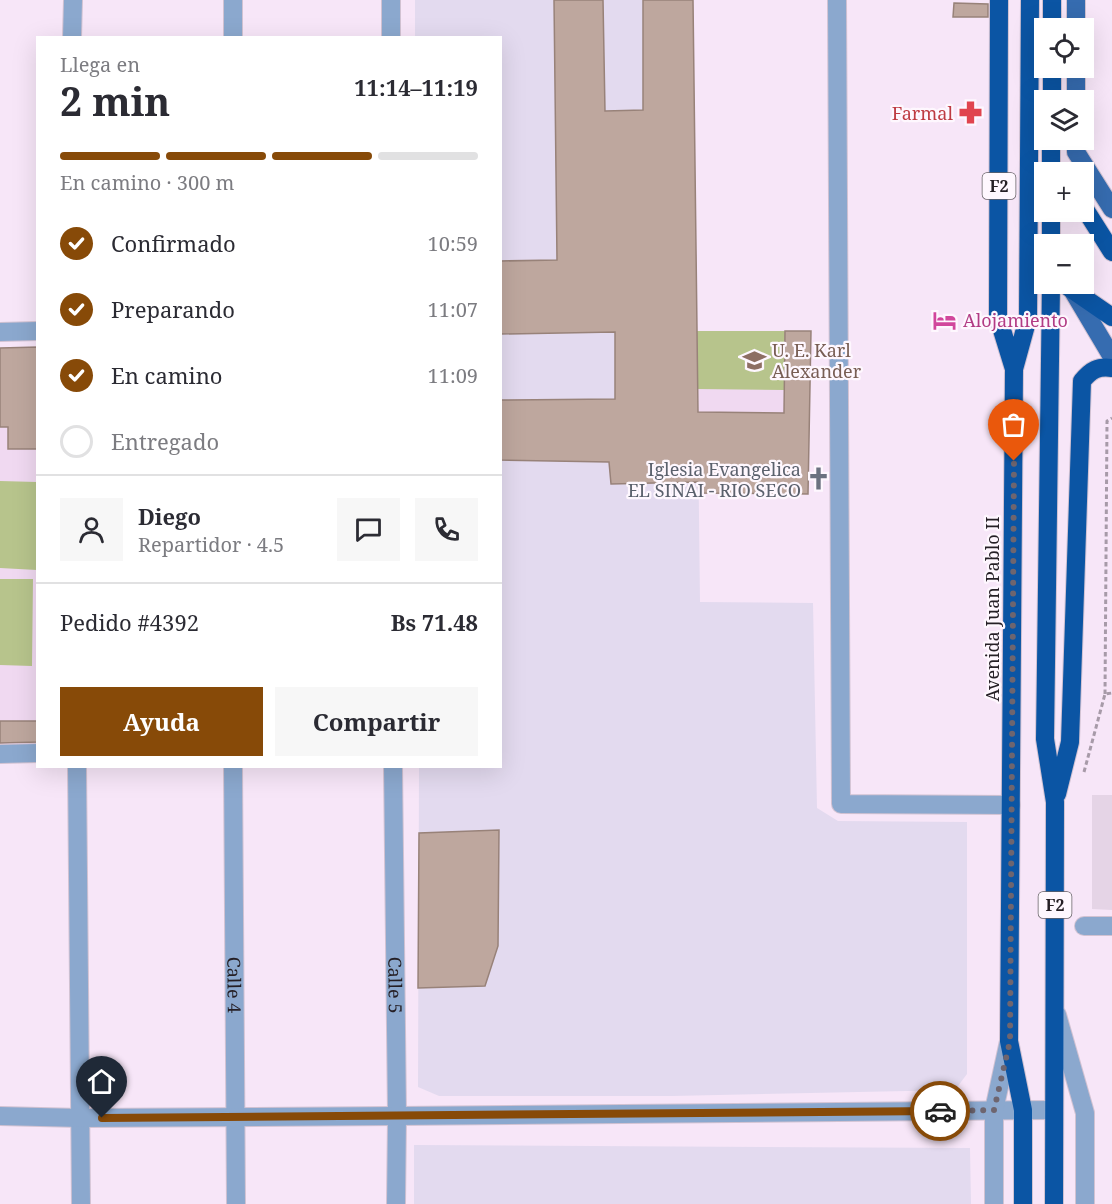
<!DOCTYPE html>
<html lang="es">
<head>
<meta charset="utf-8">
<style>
	:root { --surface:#fff; --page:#f7f7f7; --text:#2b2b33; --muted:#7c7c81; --line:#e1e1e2; --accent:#874a08 }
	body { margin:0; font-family:"Noto Serif",serif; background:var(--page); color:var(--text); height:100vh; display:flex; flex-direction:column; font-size:22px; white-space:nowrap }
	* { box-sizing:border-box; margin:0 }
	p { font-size:20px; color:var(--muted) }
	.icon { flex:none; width:33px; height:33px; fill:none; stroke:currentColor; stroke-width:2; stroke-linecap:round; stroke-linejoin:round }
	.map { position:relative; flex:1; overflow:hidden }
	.side { position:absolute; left:36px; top:36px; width:466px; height:732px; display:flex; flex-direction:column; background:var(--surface); border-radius:0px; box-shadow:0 6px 24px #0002 }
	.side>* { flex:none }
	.controls { position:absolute; left:1034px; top:18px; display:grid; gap:12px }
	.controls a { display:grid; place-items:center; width:60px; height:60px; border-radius:0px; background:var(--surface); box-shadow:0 6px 24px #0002; font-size:30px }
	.pin { position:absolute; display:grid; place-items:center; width:51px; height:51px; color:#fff; margin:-62px -26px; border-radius:50% 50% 50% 0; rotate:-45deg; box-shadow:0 0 6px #0007 }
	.pin .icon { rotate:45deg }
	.courier { position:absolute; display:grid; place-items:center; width:60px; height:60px; margin:-30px; border:4px solid #874a08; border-radius:50%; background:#fff; color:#222; box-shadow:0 2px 8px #0007 }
	.summary em { font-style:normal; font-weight:700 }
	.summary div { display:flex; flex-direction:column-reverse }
	.summary { display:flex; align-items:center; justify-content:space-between; height:102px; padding:0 24px }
	h1 { font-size:39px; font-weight:700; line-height:45px }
	.bar { display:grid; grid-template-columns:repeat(4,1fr); gap:9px 6px; align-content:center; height:72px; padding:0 24px }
	.bar i { height:8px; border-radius:4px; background:var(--line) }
	.bar .current { background:var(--accent) }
	.bar p { grid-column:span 4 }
	.line { display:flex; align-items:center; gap:15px; padding:0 24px; border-top:2px solid var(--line) }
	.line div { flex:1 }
	.round { display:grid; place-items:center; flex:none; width:63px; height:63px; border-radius:0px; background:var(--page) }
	ol { padding:0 24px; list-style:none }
	li { display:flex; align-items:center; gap:18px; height:66px }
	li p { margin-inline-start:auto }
	li .icon { padding:6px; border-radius:50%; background:var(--accent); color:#fff; stroke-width:4 }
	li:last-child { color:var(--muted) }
	li i { width:33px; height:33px; border:3px solid var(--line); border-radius:50% }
	.button { display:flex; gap:12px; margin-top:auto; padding:12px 24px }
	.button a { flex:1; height:69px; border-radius:0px; background:var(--accent); color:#fff; font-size:24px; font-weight:700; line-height:69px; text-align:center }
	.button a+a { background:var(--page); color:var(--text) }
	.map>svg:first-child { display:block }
	.commercial { fill:#e5d4e6 }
	.industrial { fill:#e3daef }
	.built { fill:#f0d9f1 }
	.green { fill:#b7c48c }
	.building { fill:#bea79e; stroke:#988279; stroke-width:1.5 }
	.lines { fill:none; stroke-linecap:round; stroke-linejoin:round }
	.street-casing { stroke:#d1c2d2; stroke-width:20 }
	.primary-casing { stroke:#d1c2d2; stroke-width:20 }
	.highway-casing { stroke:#d1c2d2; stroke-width:20 }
	.path { stroke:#a79aa8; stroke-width:3; stroke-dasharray:4.5 3; stroke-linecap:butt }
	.street { stroke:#8ba8ce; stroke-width:18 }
	.primary { stroke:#366cb0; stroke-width:18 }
	.highway { stroke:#0b55a4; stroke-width:18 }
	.done { stroke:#6e656f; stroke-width:6; stroke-dasharray:0 10.8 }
	.route { stroke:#874a08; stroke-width:8 }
	.labels { text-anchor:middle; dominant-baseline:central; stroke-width:4.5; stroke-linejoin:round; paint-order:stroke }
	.shield { fill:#fef7fe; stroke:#666066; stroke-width:1.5 }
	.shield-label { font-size:16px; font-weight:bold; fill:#251f25 }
	.health-label { font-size:18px; fill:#be3a42; stroke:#fef7fe; text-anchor:end }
	.hotel-label { font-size:18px; fill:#b23c85; stroke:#fef7fe; text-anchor:start }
	.education-label { font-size:18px; fill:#785e54; stroke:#fef7fe; text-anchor:start }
	.worship-label { font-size:18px; fill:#5b616d; stroke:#fef7fe; text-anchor:end }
	.street-label { font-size:18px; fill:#251f25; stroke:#fef7fe }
</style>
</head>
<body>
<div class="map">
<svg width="1112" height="1204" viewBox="0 0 1112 1204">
	<rect width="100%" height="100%" fill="#f7e6f8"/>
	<path class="commercial" d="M1092,795H1112V910L1092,909Z"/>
	<path class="industrial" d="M415,0H693L700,602L813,603L817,808L838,821L967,822V1074L955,1090L672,1096H439L418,1087L419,767L501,766V38L415,37Z
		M414,1145L970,1148L971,1204H414Z"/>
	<path class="built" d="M697,331H811L809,434L699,433Z
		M37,347V745L0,746V348Z"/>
	<path class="green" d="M697,331H785L784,390L697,389Z
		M0,481L37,482V570L0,568Z
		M0,579H33L32,666L0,665Z"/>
	<path class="building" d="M554,0H603L605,111L643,110V0H693L698,412L784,413L785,331H811L808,494L699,493L698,482L611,484L609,462L501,460V400L615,399V332L501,334V261L557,260Z
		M954,3L988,4V17H953Z
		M38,347V449H8V427H0V348Z
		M0,721H38V742L0,743Z
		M499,830L498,946L485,986L418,988L419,833Z"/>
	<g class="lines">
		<defs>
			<g id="street">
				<path d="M391,0V38"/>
				<path d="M837,0L841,804L1011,805"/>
				<path d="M72,38L73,0"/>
				<path d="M233,38V0"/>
				<path d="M0,332L38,331"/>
				<path d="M0,754L38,753"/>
				<path d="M77,766L81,1204"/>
				<path id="s1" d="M233,766L236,1204"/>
				<path id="s2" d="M393,766L397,1116L396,1204"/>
				<path d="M1084,926H1112"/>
				<path d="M1057,1015L1085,1113V1204"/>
				<path d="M0,1116L80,1118L397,1116L1053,1110"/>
				<path d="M994,1204V1110L1009,1041"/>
			</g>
			<path id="primary" d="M1076,0V28
				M1076,68V100
				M1076,140V152L1112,209
				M1071,288L1112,357"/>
			<path id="highway" d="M999,0L998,317L1014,369L1009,1041L1023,1110V1204
				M1052,28V0
				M1052,100V68
				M1051,172V140
				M1083,206L1112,252
				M1051,244V212
				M1051,284L1045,739L1055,802L1054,1204
				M1064,284L1112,317
				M1014,369L1028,318L1030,0
				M1057,794L1070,742L1082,381C1091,370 1098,366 1112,368"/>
		</defs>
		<use href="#street" class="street-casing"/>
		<use href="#primary" class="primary-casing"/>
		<use href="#highway" class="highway-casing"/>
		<path class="path" d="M1105,694L1107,421L1112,418
			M1084,772L1105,694L1112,693"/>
		<use href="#street" class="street"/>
		<use href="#primary" class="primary"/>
		<use href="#highway" class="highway"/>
	</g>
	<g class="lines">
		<path class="done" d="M940,1111L994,1110L1010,1041L1014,461"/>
		<path class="route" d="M102,1118L940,1111"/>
	</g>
	<defs>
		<symbol id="pharmacy-bare" viewBox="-9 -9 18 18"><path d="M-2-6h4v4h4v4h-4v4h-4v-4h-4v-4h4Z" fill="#e0444e" stroke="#fef7fe" stroke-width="2.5" paint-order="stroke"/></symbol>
		<symbol id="hotel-bare" viewBox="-9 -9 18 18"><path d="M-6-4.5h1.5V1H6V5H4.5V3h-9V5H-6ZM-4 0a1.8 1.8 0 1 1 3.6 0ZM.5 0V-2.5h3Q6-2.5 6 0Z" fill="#d1479c" stroke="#fef7fe" stroke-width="2.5" paint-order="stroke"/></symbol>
		<symbol id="school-bare" viewBox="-9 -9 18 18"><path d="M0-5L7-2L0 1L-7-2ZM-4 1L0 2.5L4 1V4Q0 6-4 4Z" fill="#8d6e63" stroke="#fef7fe" stroke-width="2.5" paint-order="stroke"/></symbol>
		<symbol id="church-bare" viewBox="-9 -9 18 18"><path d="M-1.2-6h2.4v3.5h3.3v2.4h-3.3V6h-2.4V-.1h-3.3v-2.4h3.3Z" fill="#6b7280" stroke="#fef7fe" stroke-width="2.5" paint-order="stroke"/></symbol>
	</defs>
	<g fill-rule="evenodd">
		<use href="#pharmacy-bare" x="954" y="96" width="33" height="33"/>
		<use href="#hotel-bare" x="928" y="304" width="33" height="33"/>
		<use href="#school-bare" x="738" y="344" width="33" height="33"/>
		<use href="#church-bare" x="802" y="462" width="33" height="33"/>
	</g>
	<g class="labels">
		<g class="shield">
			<rect x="982.5" y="173" width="33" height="26" rx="4.5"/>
			<rect x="1038.5" y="892" width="33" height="26" rx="4.5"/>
		</g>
		<g class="shield-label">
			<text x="999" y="186">F2</text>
			<text x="1055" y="905">F2</text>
		</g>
		<g class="health-label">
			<text x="953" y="113">Farmal</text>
		</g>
		<g class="hotel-label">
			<text x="963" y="320">Alojamiento</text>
		</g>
		<g class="education-label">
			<text x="772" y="350">U. E. Karl<tspan x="772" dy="21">Alexander</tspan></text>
		</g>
		<g class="worship-label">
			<text x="801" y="469">Iglesia Evangelica<tspan x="801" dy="21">EL SINAI - RIO SECO</tspan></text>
		</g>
		<g class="street-label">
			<text transform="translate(992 609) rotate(-90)">Avenida Juan Pablo II</text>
			<text stroke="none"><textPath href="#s1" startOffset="219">Calle 4</textPath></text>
			<text stroke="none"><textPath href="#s2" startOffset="219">Calle 5</textPath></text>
		</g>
	</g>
</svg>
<div class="controls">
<a><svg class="icon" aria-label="locate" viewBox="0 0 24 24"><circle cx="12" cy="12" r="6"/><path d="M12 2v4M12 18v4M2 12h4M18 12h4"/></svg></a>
<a><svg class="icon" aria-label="layers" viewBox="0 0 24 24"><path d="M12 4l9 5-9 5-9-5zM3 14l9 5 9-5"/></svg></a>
<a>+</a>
<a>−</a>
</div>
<div class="pin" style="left:1014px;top:461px;background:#ea580c"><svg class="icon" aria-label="bag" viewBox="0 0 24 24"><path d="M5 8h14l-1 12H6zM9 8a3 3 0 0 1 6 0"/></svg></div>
<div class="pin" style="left:102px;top:1118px;background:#1f2937"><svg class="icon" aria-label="home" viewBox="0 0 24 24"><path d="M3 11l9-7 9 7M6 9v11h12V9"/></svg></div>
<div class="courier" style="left:940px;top:1111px"><svg class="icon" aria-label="car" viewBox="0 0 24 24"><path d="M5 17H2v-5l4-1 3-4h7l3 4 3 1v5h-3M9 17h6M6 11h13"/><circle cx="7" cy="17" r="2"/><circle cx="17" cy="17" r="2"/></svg></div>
<section class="side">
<div class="summary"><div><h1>2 min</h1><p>Llega en</p></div><em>11:14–11:19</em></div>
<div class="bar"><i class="current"></i><i class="current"></i><i class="current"></i><i></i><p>En camino · 300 m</p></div>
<ol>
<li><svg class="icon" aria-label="check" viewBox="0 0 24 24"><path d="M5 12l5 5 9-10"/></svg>Confirmado<p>10:59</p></li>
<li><svg class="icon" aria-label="check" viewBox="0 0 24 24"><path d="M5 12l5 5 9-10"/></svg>Preparando<p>11:07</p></li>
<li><svg class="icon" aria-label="check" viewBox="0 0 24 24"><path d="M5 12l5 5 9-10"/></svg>En camino<p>11:09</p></li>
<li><i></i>Entregado</li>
</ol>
<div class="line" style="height:108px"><a class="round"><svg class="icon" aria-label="person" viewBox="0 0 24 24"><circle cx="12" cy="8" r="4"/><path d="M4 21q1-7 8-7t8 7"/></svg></a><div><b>Diego</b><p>Repartidor · 4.5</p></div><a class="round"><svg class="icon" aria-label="chat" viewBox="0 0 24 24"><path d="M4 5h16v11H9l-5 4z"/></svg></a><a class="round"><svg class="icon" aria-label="phone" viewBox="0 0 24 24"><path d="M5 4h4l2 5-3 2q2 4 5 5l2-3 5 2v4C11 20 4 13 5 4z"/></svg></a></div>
<div class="line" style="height:78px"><div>Pedido #4392</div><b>Bs 71.48</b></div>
<div class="button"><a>Ayuda</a><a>Compartir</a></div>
</section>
</div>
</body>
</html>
